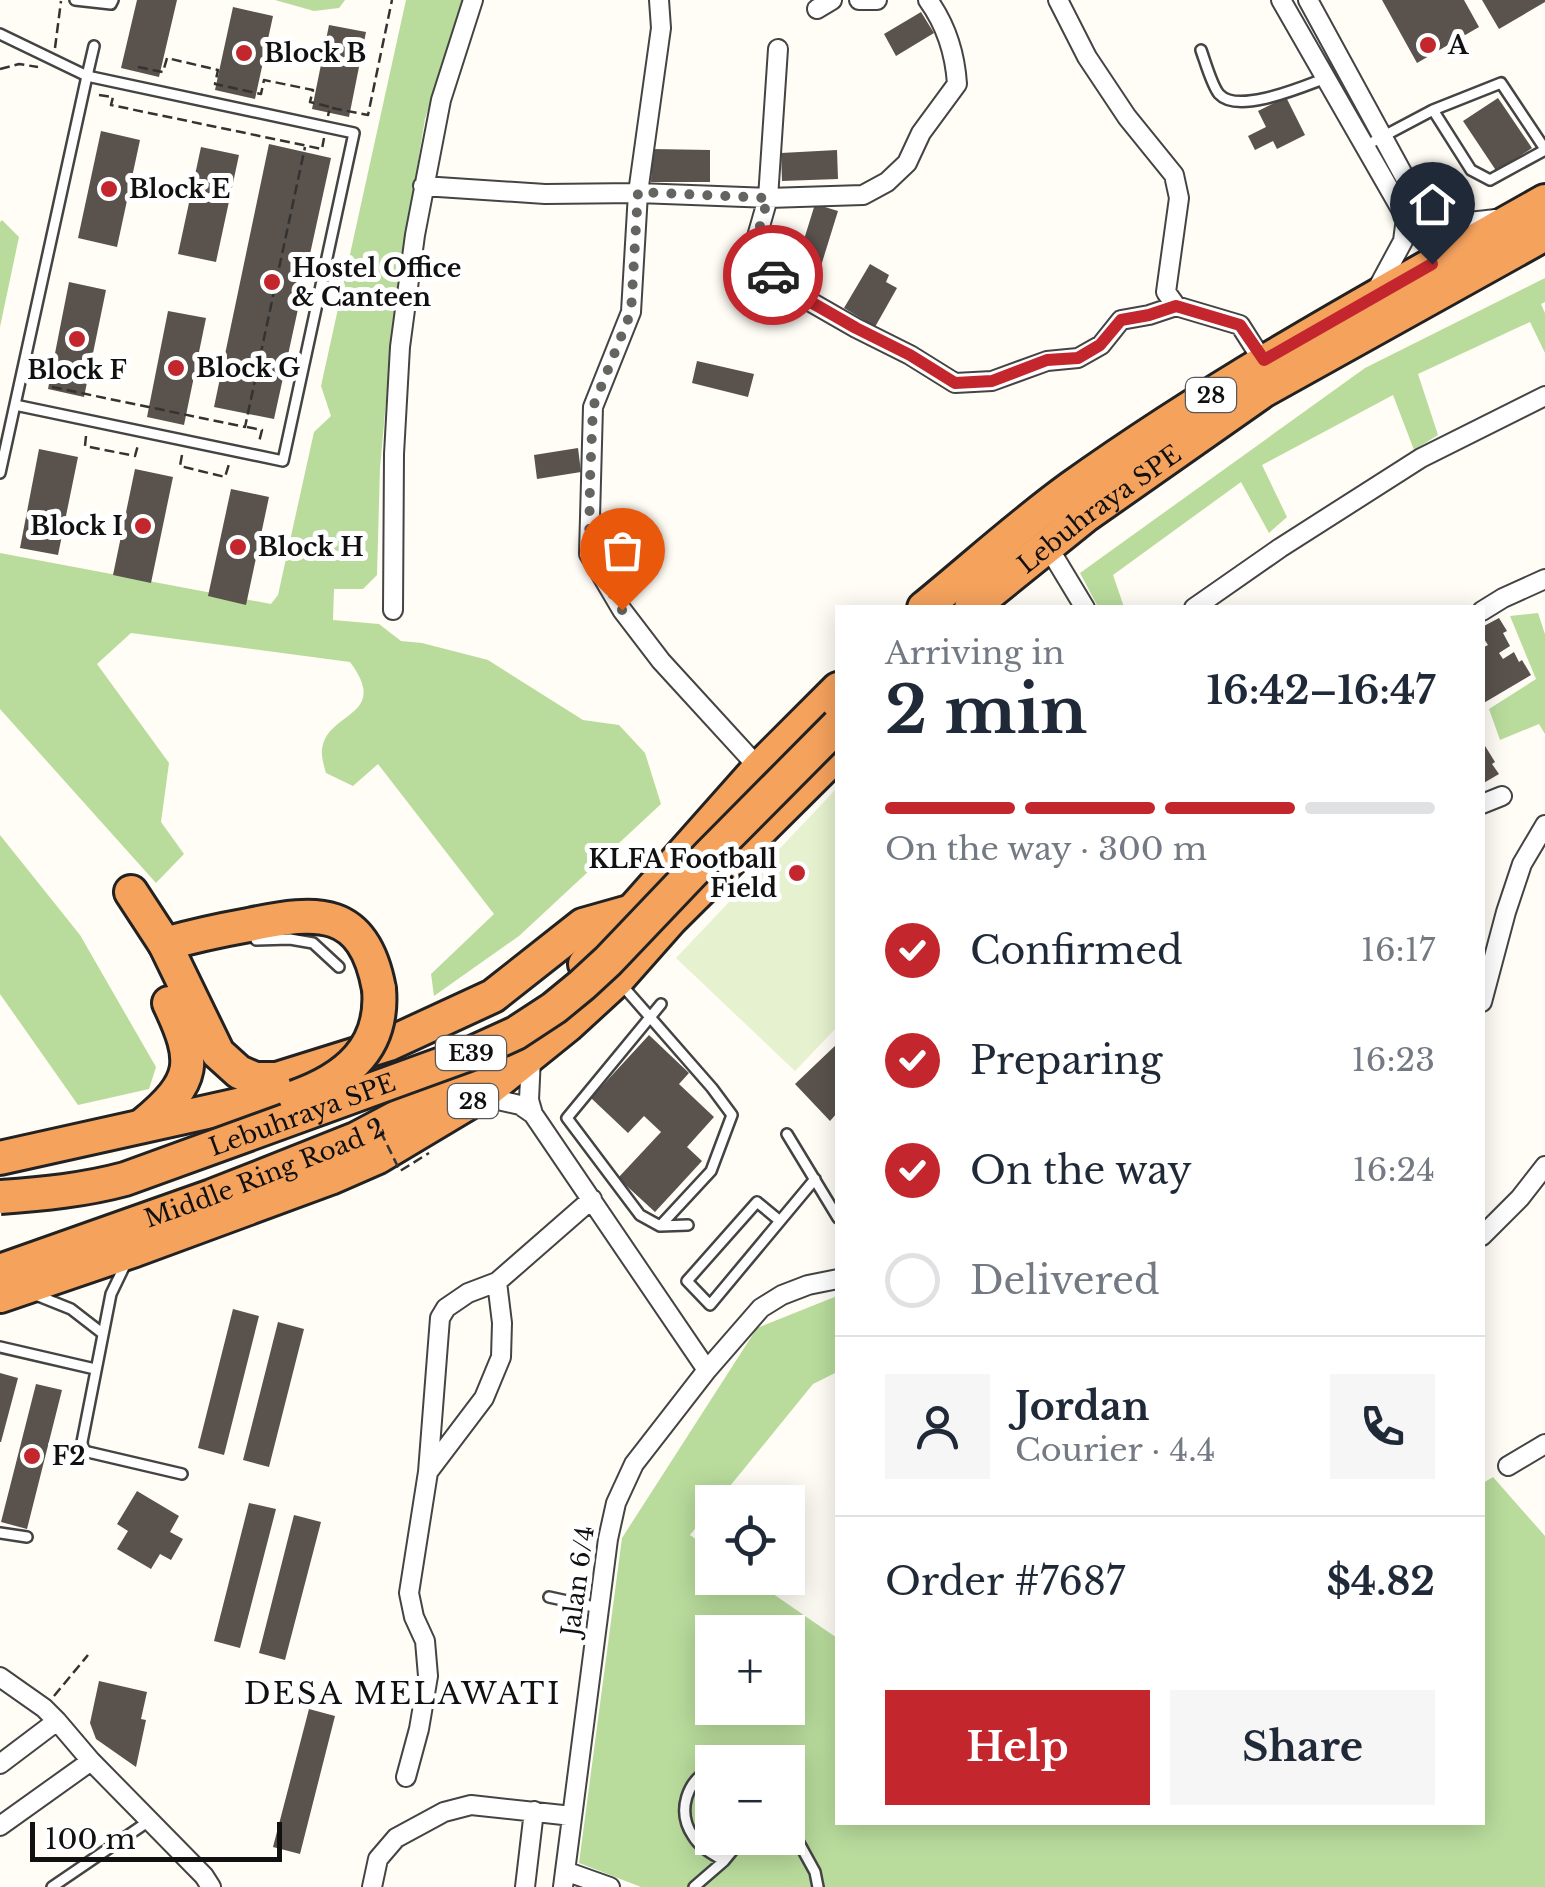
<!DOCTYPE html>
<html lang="en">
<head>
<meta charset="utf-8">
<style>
	:root { --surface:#fff; --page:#f6f6f7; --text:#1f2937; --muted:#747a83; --line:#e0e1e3; --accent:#c4262e }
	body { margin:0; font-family:"Libre Baskerville",serif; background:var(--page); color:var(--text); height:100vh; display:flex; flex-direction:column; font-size:38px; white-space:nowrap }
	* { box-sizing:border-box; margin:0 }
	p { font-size:32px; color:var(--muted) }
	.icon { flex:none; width:55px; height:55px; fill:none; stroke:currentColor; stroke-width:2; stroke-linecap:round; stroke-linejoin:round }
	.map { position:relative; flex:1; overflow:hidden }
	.drawer { position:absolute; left:835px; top:605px; width:650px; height:1220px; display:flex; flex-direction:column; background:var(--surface); border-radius:0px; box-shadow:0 5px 25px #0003 }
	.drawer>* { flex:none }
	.buttons { position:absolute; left:695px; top:1485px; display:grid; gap:20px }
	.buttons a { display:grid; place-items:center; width:110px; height:110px; border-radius:0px; background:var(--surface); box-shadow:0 5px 25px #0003; font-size:50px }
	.scale { position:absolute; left:30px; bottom:25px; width:252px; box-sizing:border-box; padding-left:10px; border:5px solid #111; border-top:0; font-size:28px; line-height:35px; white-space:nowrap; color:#111; -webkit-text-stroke:8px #fff; paint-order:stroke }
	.pin { position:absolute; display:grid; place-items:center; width:85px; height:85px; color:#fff; margin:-102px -42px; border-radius:50% 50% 50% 0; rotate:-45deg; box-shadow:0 0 10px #0007 }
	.pin .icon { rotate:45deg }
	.courier { position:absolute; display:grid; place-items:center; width:100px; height:100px; margin:-50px; border:8px solid #c4262e; border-radius:50%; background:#fff; color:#222; box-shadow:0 2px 12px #0007 }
	.headline em { font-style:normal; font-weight:700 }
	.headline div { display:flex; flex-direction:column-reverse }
	.headline { display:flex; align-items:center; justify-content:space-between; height:170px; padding:0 50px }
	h1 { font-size:65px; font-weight:700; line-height:75px }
	.bar { display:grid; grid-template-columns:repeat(4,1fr); gap:15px 10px; align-content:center; height:120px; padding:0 50px }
	.bar i { height:12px; border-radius:8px; background:var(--line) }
	.bar .active { background:var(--accent) }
	.bar p { grid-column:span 4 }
	.line { display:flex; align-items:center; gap:25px; padding:0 50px; border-top:2px solid var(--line) }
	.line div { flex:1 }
	.round { display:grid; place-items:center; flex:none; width:105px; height:105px; border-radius:0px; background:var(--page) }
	ol { padding:0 50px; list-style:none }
	li { display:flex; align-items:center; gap:30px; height:110px }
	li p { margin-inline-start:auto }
	li .icon { padding:10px; border-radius:50%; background:var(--accent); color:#fff; stroke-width:4 }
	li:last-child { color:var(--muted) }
	li i { width:55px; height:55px; border:5px solid var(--line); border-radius:50% }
	.cta { display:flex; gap:20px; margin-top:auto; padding:20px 50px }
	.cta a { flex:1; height:115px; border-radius:0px; background:var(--accent); color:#fff; font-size:40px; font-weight:700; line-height:115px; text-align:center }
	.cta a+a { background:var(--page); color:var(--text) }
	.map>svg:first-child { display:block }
	.forest { fill:#b9dc9c; fill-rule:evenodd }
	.pitch { fill:#e6f2cf }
	.building { fill:#5a524d }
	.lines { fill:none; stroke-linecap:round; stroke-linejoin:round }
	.lane-casing { stroke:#444; stroke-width:14 }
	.street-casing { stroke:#444; stroke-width:22 }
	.highway-casing { stroke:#222; stroke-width:38 }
	.path { stroke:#333; stroke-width:2.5; stroke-dasharray:10 5; stroke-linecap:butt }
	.lane { stroke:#fff; stroke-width:9 }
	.street { stroke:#fff; stroke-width:18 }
	.highway { stroke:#f5a25d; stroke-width:32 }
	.highway-bridge-casing { stroke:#222; stroke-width:38; stroke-linecap:butt }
	.path-bridge { stroke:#333; stroke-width:2.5; stroke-dasharray:10 5; stroke-linecap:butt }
	.highway-bridge { stroke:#f5a25d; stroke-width:32 }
	.done { stroke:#646461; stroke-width:10; stroke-dasharray:0 18 }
	.route { stroke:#c4262e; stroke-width:12 }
	.poi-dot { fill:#c4262e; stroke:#fff; stroke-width:4 }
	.labels { text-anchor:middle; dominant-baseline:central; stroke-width:10; stroke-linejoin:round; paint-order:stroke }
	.shield { fill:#fff; stroke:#585858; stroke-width:2.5 }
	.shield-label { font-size:22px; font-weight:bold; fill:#111 }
	.poi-label { font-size:25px; font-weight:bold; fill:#111; stroke:#fff; text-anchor:start }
	.street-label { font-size:25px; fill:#111; stroke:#fff }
	.quarter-label { font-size:30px; letter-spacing:2.5px; fill:#111; stroke:#fff }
</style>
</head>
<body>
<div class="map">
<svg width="1545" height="1887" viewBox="0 0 1545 1887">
	<rect width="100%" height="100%" fill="#fffdf5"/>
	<path class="forest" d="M275,0H345L339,8L314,11Z
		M406,0H463L425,119L395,302L380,468L377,575L363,589H334L333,620L379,624L401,641L422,643L488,660L583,720L619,725L645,753L661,804L519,936L434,996L431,974L494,914L378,764L353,786L326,773C324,766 321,756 322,749C327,711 391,717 350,662L131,633L97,664L169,763L161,822L184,854L156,883L0,709V553L271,604L278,595L314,432L331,416L321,386Z
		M2,220L19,237L0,327V222Z
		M1545,278V302L1541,304L1545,313V353L1530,322L1418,374L1438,435L1414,450L1393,395L1262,465L1287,517L1269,533L1241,482L1113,575L1124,607H1098L1080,573L1365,368Z
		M1538,613L1545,634V734L1539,724L1500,740L1489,709L1536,679L1510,616Z
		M0,835L80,935L156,1067L149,1089L78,1105L0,994Z
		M837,1296V1372L813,1384L717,1502H712V1508L690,1535L712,1551V1578H750L837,1638L838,1822H1482L1483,1483L1493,1477L1545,1536V1887H641L579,1863L622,1538L757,1328ZM712,1632H788V1708H712ZM712,1762H788V1838H712Z"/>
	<path class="pitch" d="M837,788V1027L795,1071L676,958Z"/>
	<path class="building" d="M137,0H177L159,77L121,68Z
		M1382,0H1464L1479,27L1417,63Z
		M1482,0H1545V2L1499,29Z
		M233,7L273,16L255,99L215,90Z
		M921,12L934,33L896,56L884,34Z
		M329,25L366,32L349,117L312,109Z
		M1286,97L1305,135L1277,149L1273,141L1255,150L1248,136L1266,127L1258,111Z
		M1498,98L1532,148L1497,172L1463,121Z
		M101,131L140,140L117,247L78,238Z
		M269,144L331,158L274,419L214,407Z
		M201,147L239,155L216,262L178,254Z
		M652,149L710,150V182H651Z
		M837,150L838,179L782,181L781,153Z
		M815,204L838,211L816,282L793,275Z
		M870,264L889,275L886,282L897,288L875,327L844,308Z
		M69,282L106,290L84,397L48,389Z
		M168,311L206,318L184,425L147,417Z
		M697,361L754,374L748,397L692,383Z
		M578,448L581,472L537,479L534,455Z
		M39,449L78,457L58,555L20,548Z
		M135,469L173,477L151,583L113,575Z
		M231,489L269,497L246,605L208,596Z
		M1499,618L1507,631L1503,633L1510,646L1499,653L1503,659L1514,652L1519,662L1522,660L1531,675L1482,704V648L1488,645L1482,636V627Z
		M1482,741L1495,762L1492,764L1499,774L1482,784Z
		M649,1035L689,1073L679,1084L714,1117L687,1147L702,1161L655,1212L618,1178L661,1132L644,1116L628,1133L591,1098Z
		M838,1043V1112L830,1121L795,1084Z
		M233,1309L259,1316L224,1455L198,1448Z
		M278,1322L304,1329L269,1467L243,1460Z
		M0,1373L18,1378L1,1442H0Z
		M36,1384L62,1390L27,1529L1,1522Z
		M137,1491L179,1516L170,1532L183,1539L171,1560L160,1554L151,1569L117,1549L128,1531L117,1524Z
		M249,1503L276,1509L240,1648L214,1641Z
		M294,1515L321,1522L285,1660L259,1653Z
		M99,1681L147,1692L141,1719L146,1720L136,1767L96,1739L90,1723Z
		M309,1709L335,1716L300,1854L273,1847Z"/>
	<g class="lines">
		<defs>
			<path id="lane" d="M75,0L111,4L113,0
				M0,34L87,76L0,473
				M1201,50C1205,61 1212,86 1219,94C1238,115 1304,86 1326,78
				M1433,110L1471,170L1490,180L1545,150
				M1365,146L1433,110L1501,83L1545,149
				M15,405L283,461L354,133L87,76L94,46
				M256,940L290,939L313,943L339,967
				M621,984L712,1088L732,1115L711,1171L660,1226
				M661,1004L567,1118L640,1215L660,1226L688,1225
				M787,1134L838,1218
				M780,1221L757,1202L687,1281L710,1305L815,1179
				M125,1265L111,1294L82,1442L83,1449L88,1452L182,1474
				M36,1295L71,1309L102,1333
				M0,1347L95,1369
				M0,1533L27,1537
				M549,1597L599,1608
				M712,1768C687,1780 676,1811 693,1836C700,1848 713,1854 724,1861
				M788,1823L815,1872L818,1887
				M52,1887L149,1821
				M694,1887L724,1861L743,1838"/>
			<path id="street" d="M659,0L661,28L638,193L631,312L593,407L589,554L622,610L661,661L759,768
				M859,0H877
				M1058,0L1087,57L1127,117L1174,175L1179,198L1166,292L1176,306L1240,325L1263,361
				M1281,0L1406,218L1403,241L1376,291
				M1308,0L1422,209C1452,225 1462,223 1495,219
				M817,9L832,0
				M778,49L768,198L754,247L766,270L795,293L856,328L910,355L955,383L992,381L1047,361L1078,358L1101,345L1121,320L1149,315L1176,306
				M423,186L545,194L638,193L768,198L863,195L887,182L907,163L921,133L957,84C955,53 946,25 928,0
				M1056,560L1085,608
				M1194,608L1280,548L1421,458L1545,396
				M393,610L394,454L400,347L415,235L441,100L473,0
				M1482,611L1503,598L1545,579
				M1482,804L1502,796
				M1482,1002L1506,912L1522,864L1545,825
				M531,1057L529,1100L533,1114
				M480,1096L520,1105L533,1114L707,1370
				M1482,1236L1520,1198L1545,1166
				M1508,1466L1545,1444
				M428,1472L440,1318L446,1308L468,1293L497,1282L592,1199
				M0,1677L44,1708L57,1721L91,1761L204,1876L211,1887
				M0,1764L57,1721
				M406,1777L419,1729L428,1676L425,1641L414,1617L409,1593L428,1472L484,1398L501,1357L502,1323L497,1282
				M0,1826L91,1761
				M565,1871L610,1887
				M372,1887L378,1859L396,1838L444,1812L471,1805L572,1816
				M525,1887L534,1811
				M563,1887L608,1539L616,1503L634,1464L707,1370L761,1308L782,1295L808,1285L838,1279"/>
			<g id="highway">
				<path d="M924,608C973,568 1020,525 1071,488C1222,380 1384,292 1545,201"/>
				<path id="s1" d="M971,608L1085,516L1263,391L1545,234"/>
				<path d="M131,892L165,944L218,1053L239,1072L255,1079H277L389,1044L493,996L583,925L629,912"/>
				<path d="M165,944C193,936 221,930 249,925C318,910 364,907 379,989"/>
				<path d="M585,964L759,768L838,689"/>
				<path d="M144,1124C196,1081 197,1062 169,1003"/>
				<path d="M0,1158L292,1093"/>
				<path id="s2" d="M0,1271L212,1196L356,1139L405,1113L461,1076L498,1045"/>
				<path d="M0,1296L135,1250L330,1178L378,1157L480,1096L568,1025L617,980L671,919L838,753"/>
			</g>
		</defs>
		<use href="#lane" class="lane-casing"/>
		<use href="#street" class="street-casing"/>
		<use href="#highway" class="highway-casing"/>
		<path class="path" d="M55,48L61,1
			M138,67L163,72L167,58L218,70L215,84L261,94L264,80L313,90L310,102L330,107L328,116
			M0,69L19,64L38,67
			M99,95L113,97L111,105L322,149L324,138
			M332,108L368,115L392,0
			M52,387L245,427L305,147
			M247,427L262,430L259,442
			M86,436L85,446L135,456L138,445
			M182,455L180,466L225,477L229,464
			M54,1696L88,1655"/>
		<use href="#lane" class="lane"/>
		<use href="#street" class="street"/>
		<use href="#highway" class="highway"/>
		<defs>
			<g id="highway-bridge">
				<path d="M295,1097C346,1079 384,1048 379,989"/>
				<path id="s3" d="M0,1197C43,1194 84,1190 125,1179L472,1053L516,1033L554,1008L582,985L608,961L709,855L838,725"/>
			</g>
		</defs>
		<use href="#highway-bridge" class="highway-bridge-casing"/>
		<path class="path-bridge" d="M374,1118L400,1171L429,1153"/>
		<use href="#highway-bridge" class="highway-bridge"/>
	</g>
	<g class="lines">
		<path class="done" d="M622,610L589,554L590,480L593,407L631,312L638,192L768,198L754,247L766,270L773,275"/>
		<path class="route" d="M773,275L795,293L856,328L910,355L955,383L992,381L1047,360L1078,358L1100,345L1121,320L1149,315L1176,306L1240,325L1264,360L1432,264"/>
	</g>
	<g class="poi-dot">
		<circle cx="1428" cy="45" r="10"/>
		<circle cx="244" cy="53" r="10"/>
		<circle cx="109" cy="189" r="10"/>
		<circle cx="272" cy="282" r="10"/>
		<circle cx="77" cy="339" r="10"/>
		<circle cx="176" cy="368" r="10"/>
		<circle cx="143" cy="526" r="10"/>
		<circle cx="238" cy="547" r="10"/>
		<circle cx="797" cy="873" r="10"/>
		<circle cx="32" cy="1456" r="10"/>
	</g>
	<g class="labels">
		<g class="shield">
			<rect x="1186" y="378" width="50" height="34" rx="8"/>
			<rect x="436" y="1036" width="70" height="34" rx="8"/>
			<rect x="448" y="1084" width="50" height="34" rx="8"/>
		</g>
		<g class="shield-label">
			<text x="1211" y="395">28</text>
			<text x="471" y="1053">E39</text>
			<text x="473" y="1101">28</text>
		</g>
		<g class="poi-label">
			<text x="1448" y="45">A</text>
			<text x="264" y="53">Block B</text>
			<text x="129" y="189">Block E</text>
			<text x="292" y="268">Hostel Office<tspan x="292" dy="29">&amp; Canteen</tspan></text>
			<text x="196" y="368">Block G</text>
			<text x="77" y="370" text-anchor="middle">Block F</text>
			<text x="123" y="526" text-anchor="end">Block I</text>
			<text x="258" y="547">Block H</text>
			<text x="777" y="859" text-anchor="end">KLFA Football<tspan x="777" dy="29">Field</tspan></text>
			<text x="52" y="1456">F2</text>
		</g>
		<g class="street-label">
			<text stroke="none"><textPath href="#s1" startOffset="162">Lebuhraya SPE</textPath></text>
			<text stroke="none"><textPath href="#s3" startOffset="315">Lebuhraya SPE</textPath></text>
			<text stroke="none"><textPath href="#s2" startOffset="282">Middle Ring Road 2</textPath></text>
			<text transform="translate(578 1581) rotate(-82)">Jalan 6/4</text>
		</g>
		<g class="quarter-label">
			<text x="403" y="1693">DESA MELAWATI</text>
		</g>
	</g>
</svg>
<div class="buttons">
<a><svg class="icon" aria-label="locate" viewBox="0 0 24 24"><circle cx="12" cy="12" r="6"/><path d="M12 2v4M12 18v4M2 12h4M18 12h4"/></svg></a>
<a>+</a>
<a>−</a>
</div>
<div class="scale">100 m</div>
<div class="pin" style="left:622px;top:610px;background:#ea580c"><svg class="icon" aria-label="bag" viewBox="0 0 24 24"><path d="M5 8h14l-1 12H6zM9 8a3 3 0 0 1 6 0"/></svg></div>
<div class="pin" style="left:1432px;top:264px;background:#1f2937"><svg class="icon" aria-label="home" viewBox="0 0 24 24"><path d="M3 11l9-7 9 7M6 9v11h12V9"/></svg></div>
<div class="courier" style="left:773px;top:275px"><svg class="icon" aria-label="car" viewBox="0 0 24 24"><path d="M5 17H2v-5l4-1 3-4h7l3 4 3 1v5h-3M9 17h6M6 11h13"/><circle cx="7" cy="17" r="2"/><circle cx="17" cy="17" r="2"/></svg></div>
<section class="drawer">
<div class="headline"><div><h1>2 min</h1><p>Arriving in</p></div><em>16:42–16:47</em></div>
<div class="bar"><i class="active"></i><i class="active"></i><i class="active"></i><i></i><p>On the way · 300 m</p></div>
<ol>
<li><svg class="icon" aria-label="check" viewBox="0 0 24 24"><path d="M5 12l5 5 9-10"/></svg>Confirmed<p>16:17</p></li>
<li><svg class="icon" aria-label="check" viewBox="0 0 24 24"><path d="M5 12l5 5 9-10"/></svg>Preparing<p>16:23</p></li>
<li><svg class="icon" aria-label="check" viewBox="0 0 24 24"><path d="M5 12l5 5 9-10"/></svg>On the way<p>16:24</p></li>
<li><i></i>Delivered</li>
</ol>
<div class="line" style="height:180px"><a class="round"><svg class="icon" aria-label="person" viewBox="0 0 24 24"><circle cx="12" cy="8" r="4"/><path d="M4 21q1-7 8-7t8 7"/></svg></a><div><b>Jordan</b><p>Courier · 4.4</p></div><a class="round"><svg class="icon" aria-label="phone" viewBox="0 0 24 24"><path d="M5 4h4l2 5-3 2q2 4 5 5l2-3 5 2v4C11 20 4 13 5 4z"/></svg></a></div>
<div class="line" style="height:130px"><div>Order #7687</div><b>$4.82</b></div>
<div class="cta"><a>Help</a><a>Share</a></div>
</section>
</div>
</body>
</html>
